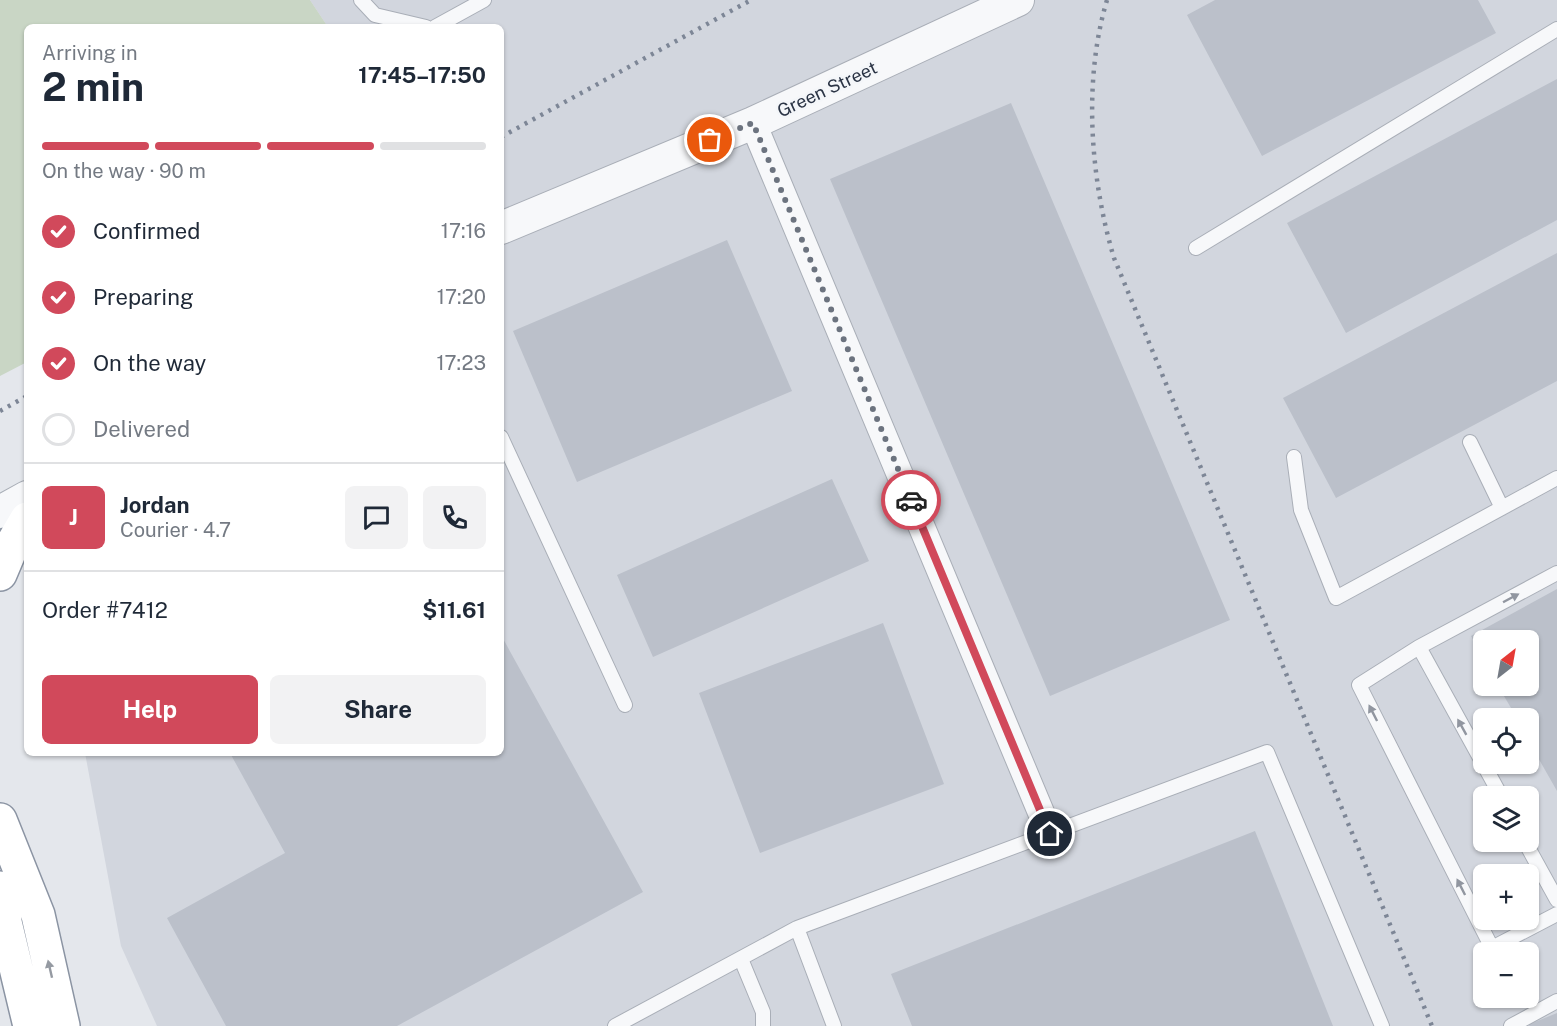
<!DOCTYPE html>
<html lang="en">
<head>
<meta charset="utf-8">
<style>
	:root { --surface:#fff; --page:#f2f2f3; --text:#1f2937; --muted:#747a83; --line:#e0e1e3; --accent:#d1495b }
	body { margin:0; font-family:"Public Sans",sans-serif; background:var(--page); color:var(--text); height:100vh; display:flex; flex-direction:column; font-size:22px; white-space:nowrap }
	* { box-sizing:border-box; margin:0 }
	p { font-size:20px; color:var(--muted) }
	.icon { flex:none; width:33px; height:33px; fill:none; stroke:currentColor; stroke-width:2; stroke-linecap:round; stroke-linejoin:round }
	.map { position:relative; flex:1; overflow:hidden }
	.details { position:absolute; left:24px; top:24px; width:480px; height:732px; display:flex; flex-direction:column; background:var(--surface); border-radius:9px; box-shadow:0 2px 4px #0004 }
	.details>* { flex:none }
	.needle { width:39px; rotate:31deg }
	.controls { position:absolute; left:1473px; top:630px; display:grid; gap:12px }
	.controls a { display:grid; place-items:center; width:66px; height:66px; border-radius:9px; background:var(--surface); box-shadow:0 2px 4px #0004; font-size:30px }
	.pin { position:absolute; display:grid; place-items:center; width:51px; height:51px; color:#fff; margin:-26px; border:3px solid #fff; border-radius:50%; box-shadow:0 2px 6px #0007 }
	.courier { position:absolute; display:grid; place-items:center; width:60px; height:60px; margin:-30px; border:4px solid #d1495b; border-radius:50%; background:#fff; color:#222; box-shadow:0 2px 8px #0007 }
	.head em { font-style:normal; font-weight:700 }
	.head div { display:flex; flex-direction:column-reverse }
	.head { display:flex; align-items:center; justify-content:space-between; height:102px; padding:0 18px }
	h1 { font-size:39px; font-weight:700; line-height:45px }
	.bar { display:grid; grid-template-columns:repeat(4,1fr); gap:9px 6px; align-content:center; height:72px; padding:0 18px }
	.bar i { height:8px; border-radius:4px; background:var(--line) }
	.bar .active { background:var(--accent) }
	.bar p { grid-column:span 4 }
	.line { display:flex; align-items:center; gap:15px; padding:0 18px; border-top:2px solid var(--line) }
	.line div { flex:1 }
	.round { display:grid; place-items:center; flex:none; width:63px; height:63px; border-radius:9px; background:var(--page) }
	ol { padding:0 18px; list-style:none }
	li { display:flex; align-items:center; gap:18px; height:66px }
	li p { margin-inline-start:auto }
	li .icon { padding:6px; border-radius:50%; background:var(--accent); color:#fff; stroke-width:4 }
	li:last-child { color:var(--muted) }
	li i { width:33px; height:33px; border:3px solid var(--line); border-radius:50% }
	.primary-button { display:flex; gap:12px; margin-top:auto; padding:12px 18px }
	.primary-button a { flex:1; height:69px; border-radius:9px; background:var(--accent); color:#fff; font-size:24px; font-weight:700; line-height:69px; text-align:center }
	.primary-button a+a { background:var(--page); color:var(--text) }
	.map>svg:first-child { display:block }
	.built { fill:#d2d6de; fill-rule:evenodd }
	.green { fill:#c9d6c5 }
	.building { fill:#bbc0ca }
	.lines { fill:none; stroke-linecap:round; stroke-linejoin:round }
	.service-casing { stroke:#a9aeb7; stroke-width:16 }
	.minor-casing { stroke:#a9aeb7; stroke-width:28 }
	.tertiary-casing { stroke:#a9aeb7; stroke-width:34 }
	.trunk-casing { stroke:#8b94a3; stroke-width:36 }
	.service { stroke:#f7f8fa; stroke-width:14 }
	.minor { stroke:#f7f8fa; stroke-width:26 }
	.tertiary { stroke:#f7f8fa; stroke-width:32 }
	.trunk { stroke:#fff; stroke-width:33 }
	.rail { stroke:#7d8696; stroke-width:4.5; stroke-dasharray:3 6; stroke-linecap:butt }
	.oneway { fill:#9196a0 }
	.oneway2 { fill:#959aa2 }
	.done { stroke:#6c737f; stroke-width:6; stroke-dasharray:0 10.8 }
	.route { stroke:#d1495b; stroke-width:8 }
	.labels { text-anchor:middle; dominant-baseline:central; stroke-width:5; stroke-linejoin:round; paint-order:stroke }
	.street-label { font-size:18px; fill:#2b3445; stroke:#f4f6f9 }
</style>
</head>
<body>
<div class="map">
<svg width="1557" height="1026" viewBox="0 0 1557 1026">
	<rect width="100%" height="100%" fill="#e4e7ec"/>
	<path class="built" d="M310,0H1557V1026H157L121,946L85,753H501V27H328ZM1484,640H1528V686H1484ZM1484,718H1528V764H1484ZM1484,796H1528V842H1484ZM1484,874H1528V920H1484ZM1484,952H1528V998H1484Z"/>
	<path class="green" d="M0,0H310L328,27H27V362L0,376Z"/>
	<path class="building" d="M1215,0H1478L1496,33L1262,156L1187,15Z
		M1557,79V220L1346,333L1287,223Z
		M1011,103L1230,620L1050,696L830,179Z
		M727,240L792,391L577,482L513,331Z
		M1557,253V381L1336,498L1283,398Z
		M832,479L869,561L653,657L617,575Z
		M1557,589V791L1528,740V718H1517L1498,686H1528V640H1484V659L1471,636Z
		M883,623L944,784L760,853L699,693Z
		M501,635L643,892L397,1026H226L167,918L285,853L230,753H501Z
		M1255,831L1333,1026H912L891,974Z
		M1557,1013V1026H1529L1530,1024Z"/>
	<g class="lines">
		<defs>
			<path id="service" d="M361,0L375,15L426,27
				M435,27L484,0
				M1196,248L1557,29
				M501,437L625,705
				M1470,442L1502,508
				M1294,457L1301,510L1336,598L1557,478
				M1419,647L1359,685L1492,948L1557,914
				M1501,796L1419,647L1557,573
				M1525,842L1557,900
				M797,928L834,1026
				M741,959L763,1012V1026
				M615,1026L797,928L1267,752L1382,1026
				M1511,1026L1557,1001"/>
			<path id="minor" d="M753,123L1050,834"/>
			<path id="tertiary" d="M501,228L753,123L1018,0
				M0,512L27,497"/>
			<path id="trunk" d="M0,574L14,541L27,519
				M0,820L38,915L63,1026
				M0,888L5,922L30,1026"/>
		</defs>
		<use href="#service" class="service-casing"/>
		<use href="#minor" class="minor-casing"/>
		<use href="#tertiary" class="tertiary-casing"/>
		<use href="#trunk" class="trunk-casing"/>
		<use href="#service" class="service"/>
		<use href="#minor" class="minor"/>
		<use href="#tertiary" class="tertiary"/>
		<use href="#trunk" class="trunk"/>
		<path class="rail" d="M1107,0C1083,80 1090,178 1114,258L1432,1026
			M501,137L751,0
			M0,411L27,396"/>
	</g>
	<defs><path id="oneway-solid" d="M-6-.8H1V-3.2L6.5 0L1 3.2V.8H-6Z" transform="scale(1.5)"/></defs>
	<g class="oneway">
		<use href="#oneway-solid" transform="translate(1511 598) rotate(-28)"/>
		<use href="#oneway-solid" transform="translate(1373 713) rotate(-117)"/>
		<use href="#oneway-solid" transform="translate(1462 727) rotate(-119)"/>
		<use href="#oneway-solid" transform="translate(1461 887) rotate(-117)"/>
	</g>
	<use class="oneway2" href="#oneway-solid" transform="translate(50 969) rotate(-103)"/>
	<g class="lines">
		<path class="done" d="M710,140L753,123L911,500"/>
		<path class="route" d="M911,500L1050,834"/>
	</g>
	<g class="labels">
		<g class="street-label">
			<text transform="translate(827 89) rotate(-25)">Green Street</text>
		</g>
	</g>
</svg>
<div class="controls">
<a><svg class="needle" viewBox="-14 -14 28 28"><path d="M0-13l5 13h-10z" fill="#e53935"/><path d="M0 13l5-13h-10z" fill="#747a83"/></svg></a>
<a><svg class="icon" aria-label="locate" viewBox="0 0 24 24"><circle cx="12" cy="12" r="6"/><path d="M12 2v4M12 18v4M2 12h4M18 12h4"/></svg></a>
<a><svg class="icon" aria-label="layers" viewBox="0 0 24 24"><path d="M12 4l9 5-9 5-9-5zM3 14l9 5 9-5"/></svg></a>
<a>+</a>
<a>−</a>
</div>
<div class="pin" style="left:710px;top:140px;background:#ea580c"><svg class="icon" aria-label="bag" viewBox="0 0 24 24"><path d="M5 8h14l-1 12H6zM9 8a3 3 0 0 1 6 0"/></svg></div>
<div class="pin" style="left:1050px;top:834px;background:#1f2937"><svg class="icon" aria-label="home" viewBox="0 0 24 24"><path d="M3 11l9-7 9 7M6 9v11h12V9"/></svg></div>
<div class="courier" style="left:911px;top:500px"><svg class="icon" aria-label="car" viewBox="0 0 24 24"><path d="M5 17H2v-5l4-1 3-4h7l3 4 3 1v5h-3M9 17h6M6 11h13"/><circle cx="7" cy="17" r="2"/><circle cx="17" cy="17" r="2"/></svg></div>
<section class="details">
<div class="head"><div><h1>2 min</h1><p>Arriving in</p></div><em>17:45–17:50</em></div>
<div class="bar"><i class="active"></i><i class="active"></i><i class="active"></i><i></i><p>On the way · 90 m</p></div>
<ol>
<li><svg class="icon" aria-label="check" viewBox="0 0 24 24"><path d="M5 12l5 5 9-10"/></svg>Confirmed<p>17:16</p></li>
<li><svg class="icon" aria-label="check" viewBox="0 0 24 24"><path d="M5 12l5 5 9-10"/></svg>Preparing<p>17:20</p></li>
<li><svg class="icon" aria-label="check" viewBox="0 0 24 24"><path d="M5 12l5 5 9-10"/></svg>On the way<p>17:23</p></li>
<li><i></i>Delivered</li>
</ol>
<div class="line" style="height:108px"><b class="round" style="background:var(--accent);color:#fff">J</b><div><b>Jordan</b><p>Courier · 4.7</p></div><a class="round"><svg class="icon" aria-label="chat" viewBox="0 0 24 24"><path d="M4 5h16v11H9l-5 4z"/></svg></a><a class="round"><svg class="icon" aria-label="phone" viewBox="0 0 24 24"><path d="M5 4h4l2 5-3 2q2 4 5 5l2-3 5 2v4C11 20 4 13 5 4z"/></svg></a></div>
<div class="line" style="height:78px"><div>Order #7412</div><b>$11.61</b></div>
<div class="primary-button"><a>Help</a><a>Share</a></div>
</section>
</div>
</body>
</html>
